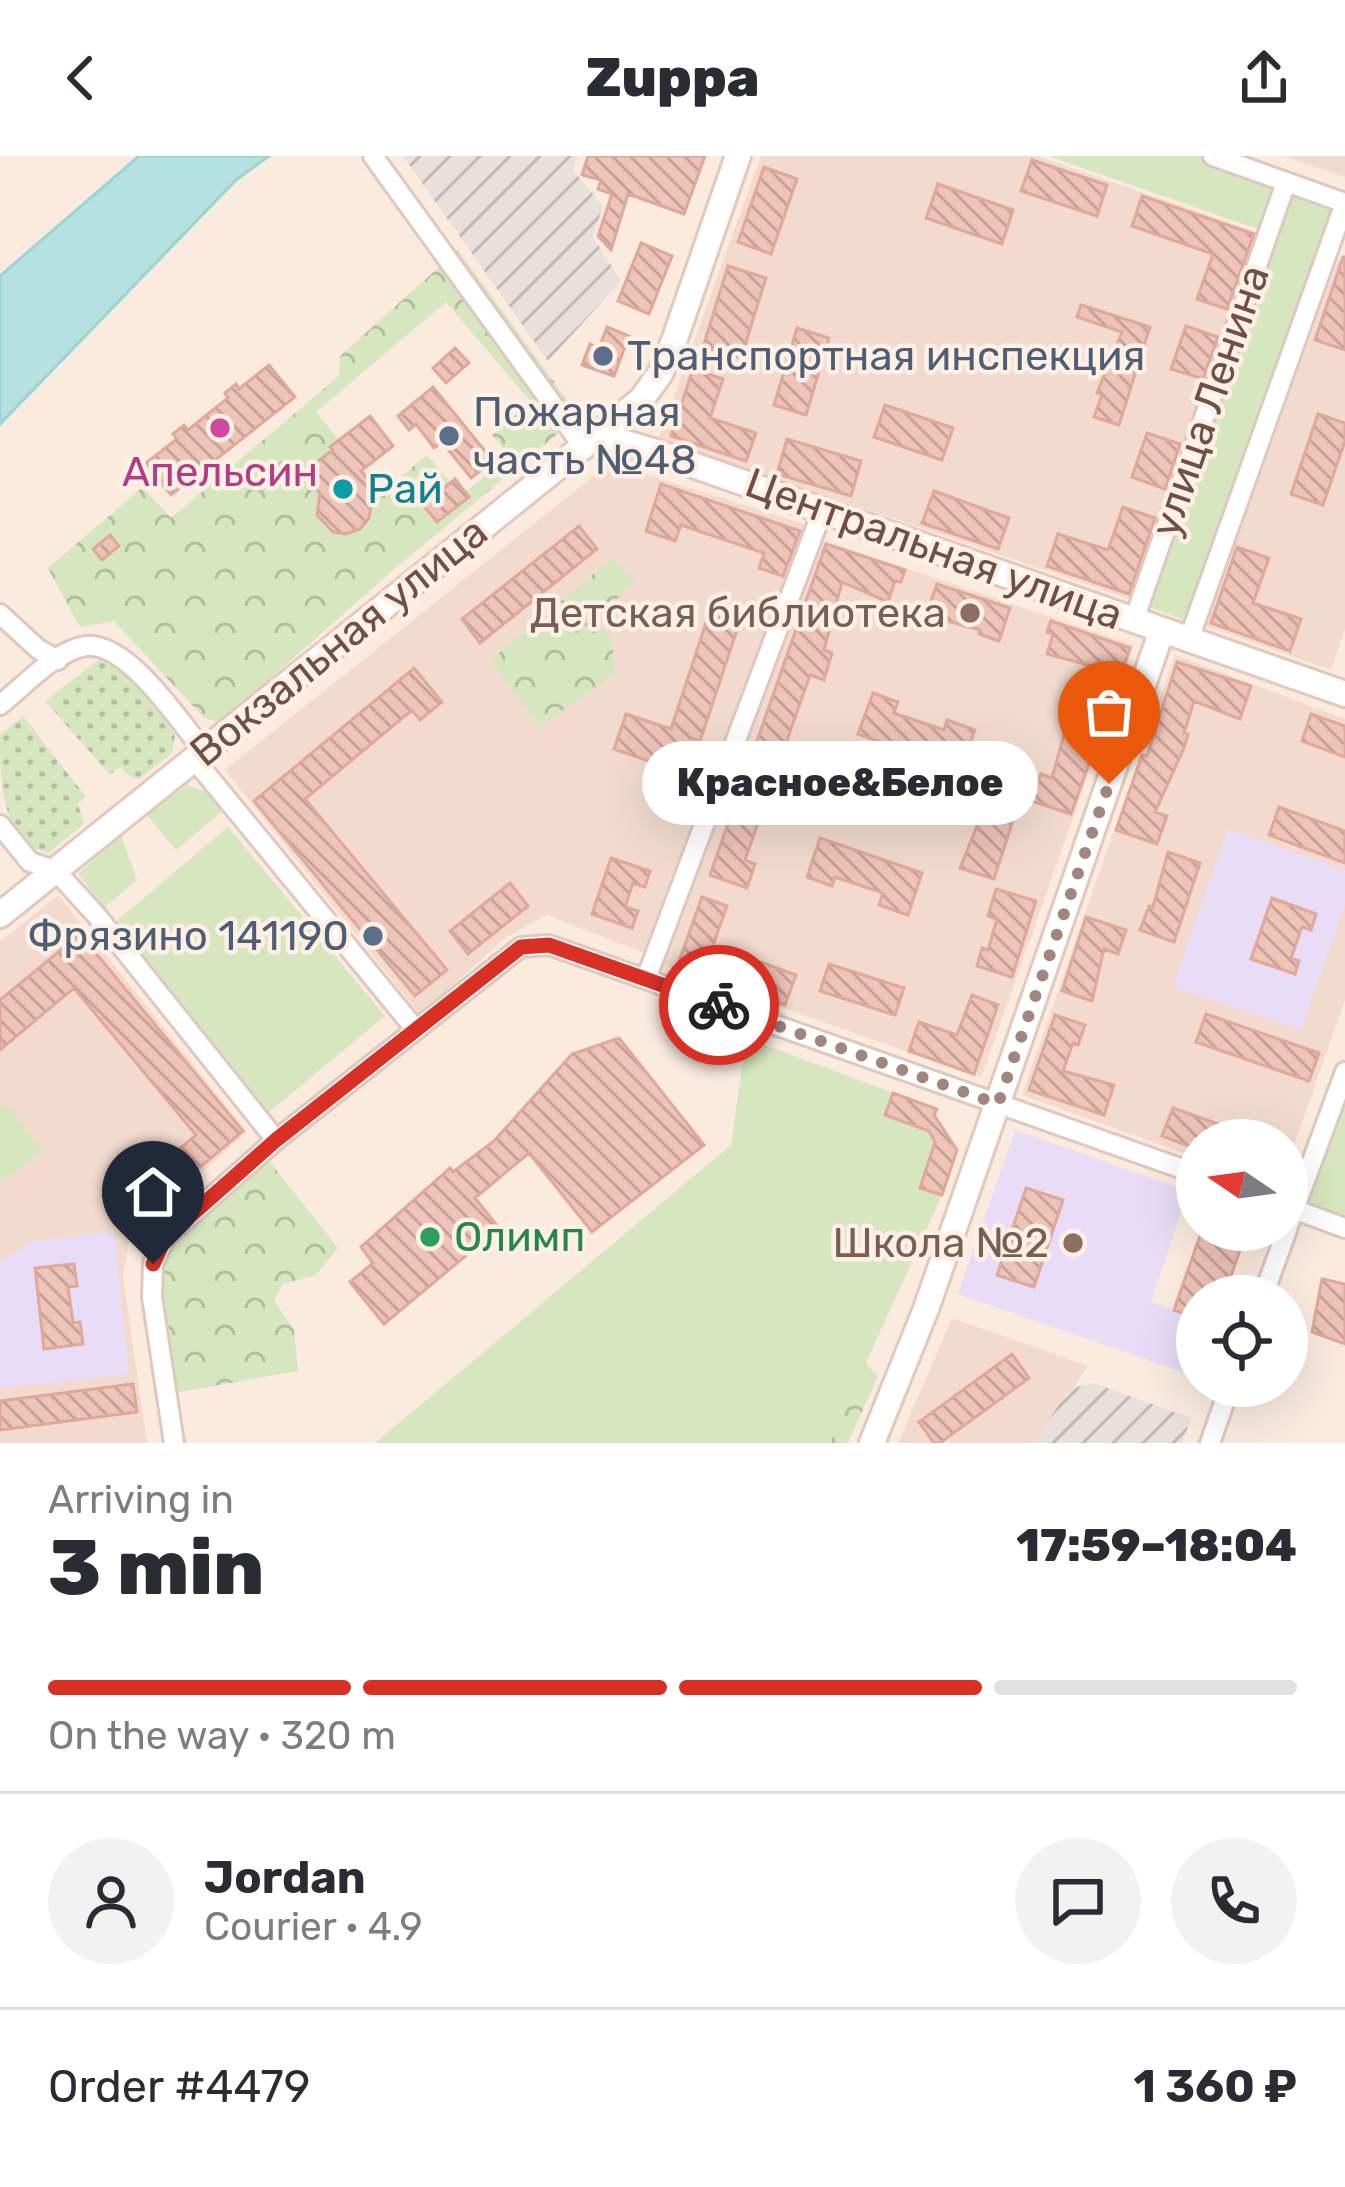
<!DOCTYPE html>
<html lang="en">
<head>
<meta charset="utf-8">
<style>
	:root { --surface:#fff; --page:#f2f2f3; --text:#2b2b33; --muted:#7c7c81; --line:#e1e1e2; --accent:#d93025 }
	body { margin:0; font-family:Rubik,sans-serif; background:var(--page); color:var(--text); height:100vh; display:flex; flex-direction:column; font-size:45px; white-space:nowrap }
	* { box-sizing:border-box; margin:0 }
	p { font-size:39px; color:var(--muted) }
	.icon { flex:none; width:66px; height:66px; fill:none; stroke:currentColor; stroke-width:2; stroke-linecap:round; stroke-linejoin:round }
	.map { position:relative; height:1287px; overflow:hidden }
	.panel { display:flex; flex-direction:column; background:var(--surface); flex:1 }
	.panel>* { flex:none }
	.needle { width:78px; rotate:283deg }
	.tools { position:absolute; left:1176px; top:963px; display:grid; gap:24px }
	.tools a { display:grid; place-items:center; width:132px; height:132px; border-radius:50%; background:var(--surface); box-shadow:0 12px 48px #0002; font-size:60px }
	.pin { position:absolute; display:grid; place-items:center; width:102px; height:102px; color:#fff; margin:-123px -51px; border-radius:50% 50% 50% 0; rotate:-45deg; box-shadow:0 0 12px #0007 }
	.pin .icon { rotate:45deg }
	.courier { position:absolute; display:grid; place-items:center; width:120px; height:120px; margin:-60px; border:9px solid #d93025; border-radius:50%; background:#fff; color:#222; box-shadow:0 3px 15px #0007 }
	.bubble { position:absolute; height:84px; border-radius:42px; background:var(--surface); box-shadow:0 12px 48px #0002; font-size:39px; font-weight:800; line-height:84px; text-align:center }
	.summary em { font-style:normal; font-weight:800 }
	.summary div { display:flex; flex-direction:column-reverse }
	.summary { display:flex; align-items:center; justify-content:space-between; height:204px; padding:0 48px }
	h1 { font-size:78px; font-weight:800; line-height:90px }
	.bar { display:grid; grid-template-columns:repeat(4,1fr); gap:18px 12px; align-content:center; height:144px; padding:0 48px }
	.bar i { height:15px; border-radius:9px; background:var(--line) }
	.bar .on { background:var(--accent) }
	.bar p { grid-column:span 4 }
	.line { display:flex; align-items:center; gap:30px; padding:0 48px; border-top:3px solid var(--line) }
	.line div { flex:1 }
	.round { display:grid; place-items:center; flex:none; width:126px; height:126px; border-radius:63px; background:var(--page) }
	header { display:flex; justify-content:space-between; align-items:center; height:156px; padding:0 48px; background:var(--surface); font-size:54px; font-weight:800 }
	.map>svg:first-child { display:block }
	.residential { fill:#f2dbce }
	.industrial { fill:url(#industrial-furrows) }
	.education { fill:#e8dcf6 }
	.grass { fill:url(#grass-dots) }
	.forest { fill:url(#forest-crowns); fill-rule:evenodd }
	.green { fill:#d6e7bf }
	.water { fill:#b5e2e1; stroke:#9cd4d2; stroke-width:3 }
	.building { fill:url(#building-back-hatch); stroke:#e0a89a; stroke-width:3 }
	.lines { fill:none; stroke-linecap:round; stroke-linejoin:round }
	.street-casing { stroke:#e0c8bf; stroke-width:24 }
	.secondary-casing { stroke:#e4c8bc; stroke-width:30 }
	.street { stroke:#fff; stroke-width:18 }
	.secondary { stroke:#fff; stroke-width:24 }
	.done { stroke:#a0867d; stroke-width:12; stroke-dasharray:0 21.6 }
	.route { stroke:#d93025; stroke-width:15 }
	.service-dot { fill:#5c6f8a; stroke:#fef0e5; stroke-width:4.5 }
	.hotel-dot { fill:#d1479c; stroke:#fef0e5; stroke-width:4.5 }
	.culture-dot { fill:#0f9aa8; stroke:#fef0e5; stroke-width:4.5 }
	.education-dot { fill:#8d6e63; stroke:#fef0e5; stroke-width:4.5 }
	.leisure-dot { fill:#2e9e5b; stroke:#fef0e5; stroke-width:4.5 }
	.labels { text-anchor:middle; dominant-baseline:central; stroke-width:9; stroke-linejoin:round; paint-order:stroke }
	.service-label { font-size:42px; fill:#4e5e75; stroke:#fef0e5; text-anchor:start }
	.street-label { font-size:42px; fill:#6f4f48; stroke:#fef0e5 }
	.hotel-label { font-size:42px; fill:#b23c85; stroke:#fef0e5 }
	.culture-label { font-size:42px; fill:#0d838f; stroke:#fef0e5; text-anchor:start }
	.education-label { font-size:42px; fill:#785e54; stroke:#fef0e5; text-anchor:end }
	.leisure-label { font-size:42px; fill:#27864d; stroke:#fef0e5; text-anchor:start }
</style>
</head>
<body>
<header><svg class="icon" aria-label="back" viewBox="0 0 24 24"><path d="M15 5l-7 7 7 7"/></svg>Zuppa<svg class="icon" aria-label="share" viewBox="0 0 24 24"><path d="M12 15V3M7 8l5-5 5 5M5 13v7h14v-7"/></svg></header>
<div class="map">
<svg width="1345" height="1287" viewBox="0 0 1345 1287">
	<defs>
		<pattern id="industrial-furrows" width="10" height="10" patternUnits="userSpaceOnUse" patternTransform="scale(3)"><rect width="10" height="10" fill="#e9dfdb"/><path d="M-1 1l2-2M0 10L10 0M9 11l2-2" fill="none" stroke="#c1b7b4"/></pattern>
		<pattern id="grass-dots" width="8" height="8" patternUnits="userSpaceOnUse" patternTransform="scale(3)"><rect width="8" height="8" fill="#d6e7bf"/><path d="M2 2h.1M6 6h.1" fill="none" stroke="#b2be9d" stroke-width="1.8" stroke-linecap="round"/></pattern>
		<pattern id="forest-crowns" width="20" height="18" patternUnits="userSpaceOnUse" patternTransform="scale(3)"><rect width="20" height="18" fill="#d6e7bf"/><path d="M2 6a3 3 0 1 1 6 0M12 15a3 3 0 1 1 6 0" fill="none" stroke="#b2be9d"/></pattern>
		<pattern id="building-back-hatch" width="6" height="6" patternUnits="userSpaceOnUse" patternTransform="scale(3)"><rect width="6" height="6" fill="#efc4b8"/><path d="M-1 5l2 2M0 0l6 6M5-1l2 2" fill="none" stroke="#c6a298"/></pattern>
	</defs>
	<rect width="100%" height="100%" fill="#fbebdf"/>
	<path class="residential" d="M761,0H1037L1259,77L1129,443L659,282Z
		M1284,0H1345V21Z
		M1338,104L1345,106V474L1331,514L1206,470Z
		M610,307L811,370L647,798L547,759L506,781L420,859L225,614Z
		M819,383L1134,489L981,922L663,809Z
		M1175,499L1345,563V844L1287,1009V984H1197V1002L1022,939Z
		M58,739L247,976L130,1081L123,1121L147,1287H0V786Z
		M952,1162L1088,1210L1037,1287H898Z"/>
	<path class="industrial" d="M403,0H578L573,14L603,50L593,81L621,125L548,205Z
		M1093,1227L1191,1262L1182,1287H1034L1069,1233Z"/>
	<path class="education" d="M1228,673L1345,714V748L1301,874L1173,830Z
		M1015,974L1188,1035L1151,1146L1197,1162V1221L958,1138Z
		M114,1076L129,1218L0,1232V1107L32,1085Z"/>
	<path class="grass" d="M105,499L124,510L176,574L172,597L139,623L130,621L120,611L110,619L45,545Z
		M23,560L86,641L78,648L84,668L48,697C0,686 0,622 0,579Z"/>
	<path class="forest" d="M458,94L579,260L393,414L220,567L204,562L114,465L80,471L48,412L143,331L171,362L339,220L340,200ZM446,146L531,246L492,279L509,300L462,339L427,299L382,336L316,256Z
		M612,402L636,426L594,462L612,483L615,518L539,571L491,504Z
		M262,996L338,1092L316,1119L283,1128L274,1144L294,1174L298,1215L174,1237L159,1123L170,1089Z
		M843,1184L878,1220L848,1287H751Z"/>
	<path class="green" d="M1048,0H1213L1286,26L1269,77Z
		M1291,39L1334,54L1190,466L1146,450Z
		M187,629L218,640L226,652L176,694L147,659Z
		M228,671L385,860L269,956L114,767Z
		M121,679L137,724L104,752L78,718Z
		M746,882L937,953L935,960L957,994L942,1039L830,1287H375L731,989Z
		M1345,940V1064L1305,1049Z
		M6,947L43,995L4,1025L0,1020V952Z"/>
	<path class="water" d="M139,0H269L236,24L0,268V120Z"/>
	<path class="building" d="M588,0H705L684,58L628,38L611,94L598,80L612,38L598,33L601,24L582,19Z
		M1032,4L1107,29L1097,60L1021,35Z
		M764,11L797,23L771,98L738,86Z
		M938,28L1013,54L1002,88L926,62Z
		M1142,40L1254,78L1227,153L1197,143L1213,98L1132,70Z
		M641,87L672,100L649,158L618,145Z
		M1343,101H1345V194L1315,184Z
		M728,110L766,122L741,202L703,191Z
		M1081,149L1150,171L1119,269L1094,261L1102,239L1097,237L1122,176L1077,161Z
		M1186,170L1218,181L1203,223L1171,213Z
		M607,171L629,180L614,220L582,209L590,188L599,192Z
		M797,172L829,182L806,259L774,249Z
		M455,192L469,207L446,227L433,212Z
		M269,209L295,241L171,339L146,307L177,283L173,278L184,269L188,274L228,242L225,237L236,228L239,233Z
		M693,213L723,223L710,262L756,277L746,305L671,280Z
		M433,231L493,305L471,322L442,286L434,292L416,268L409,274L398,260Z
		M885,249L953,272L942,304L874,281Z
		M1318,258L1345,267V285L1323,349L1291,338Z
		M370,260L393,290L361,315L374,330L367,336L371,350L369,362L360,373L346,378L333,376L317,359L320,338L308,321L317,314L314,308L333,294L330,291Z
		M1147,277L1180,288L1165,333L1132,321Z
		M787,283L861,305L851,340L777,318Z
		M455,323L469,341L437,366L423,349Z
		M661,328L800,375L783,420L759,412L764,397L681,369L675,385L646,375Z
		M934,335L1009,362L998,393L922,367Z
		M1123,351L1155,362L1129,438L1047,410L1058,378L1108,394Z
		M579,370L597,393L480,487L462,463Z
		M110,379L119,390L102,404L93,393Z
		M826,388L905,414L901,426L895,425L888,446L842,426L824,494L832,497L824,524L810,519L745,704L755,708L747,732L710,719Z
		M1237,391L1269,402L1253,447L1301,463L1290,495L1211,467Z
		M937,428L1010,452L999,485L979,478L980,474L926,459Z
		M709,458L739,468L700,585L692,582L685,604L676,601L672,613L614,593L626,558L671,573Z
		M1051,465L1130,492L1071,658L1032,645L1041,618L1052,622L1065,575L1092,510L1047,498L1053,478L1047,476Z
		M1177,506L1251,530L1240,563L1194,545L1184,577L1188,578L1184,592L1155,656L1167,660L1157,688L1116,674L1142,599L1147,600Z
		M414,512L442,546L420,564L412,554L305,643L447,814L415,840L254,645Z
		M873,537L898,546L894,557L944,574L947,564L975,574L960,615L858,578Z
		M1311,558L1345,570V601L1302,585Z
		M987,632L1020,643L994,723L960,712L981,660L977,659Z
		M1279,651L1345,675V707L1269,679Z
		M820,682L922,717L908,759L879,749L883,737L835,721L832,730L807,721Z
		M1168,696L1200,707L1174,786L1140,774L1149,750L1153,751Z
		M611,702L650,715L645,731L633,727L625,751L638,755L632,772L592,758Z
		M510,727L528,750L468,798L450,775Z
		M996,733L1036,745L1012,821L977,810L982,792L988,794L997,763L988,760Z
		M702,741L727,750L713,789L796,819L785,849L677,811Z
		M1272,742L1316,758L1311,774L1302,771L1291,802L1299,805L1295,818L1251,803Z
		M1086,761L1126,774L1118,798L1104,793L1092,845L1062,835Z
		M80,778L243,975L129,1071L103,1040L125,1022L133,1032L196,979L74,832L0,894V844Z
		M829,808L904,832L895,859L820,835Z
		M972,839L998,849L974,918L909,895L919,866L957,879Z
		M1206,858L1319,897L1309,925L1196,886Z
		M1055,859L1085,869L1078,889L1073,887L1063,915L1114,929L1104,959L1029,934Z
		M619,882L704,989L592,1076L529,997L475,1042L499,1072L384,1168L350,1126L373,1107L361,1091L450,1012L453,1016L494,985L572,898Z
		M893,937L937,953L934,959L957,994L942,1039L920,1032L935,986L929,975L885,959Z
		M1173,952L1258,982V984H1197V993L1162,980Z
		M1026,1032L1063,1044L1034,1131L997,1119Z
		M1202,1074H1247L1224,1140H1197V1162L1174,1154Z
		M74,1108L77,1130L68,1131L73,1167L80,1166L83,1188L44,1193L35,1112Z
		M1322,1123L1345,1128V1188L1312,1176Z
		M1012,1198L1029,1222L940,1287H934L919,1266Z
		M133,1228L137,1256L0,1274V1245Z"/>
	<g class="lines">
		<defs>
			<path id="street" d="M373,0L582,289
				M0,458L38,493L58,504
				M1134,464L1286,26
				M1189,483L1345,47L1213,0
				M0,549C23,531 56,494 86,490C128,486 179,565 204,595
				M194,603L416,874
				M0,669L30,706L55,714L97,760L276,984
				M646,823L823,353
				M1288,1051L1345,1072
				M1287,1073L1345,916
				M1263,1140L1287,1074
				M174,1287L152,1141L153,1108L165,1082L276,984L521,791L549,789L1197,1018
				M1210,1287L1230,1230"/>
			<path id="secondary" d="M588,285H619L656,296L1345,538
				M0,759L641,244L660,218L674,185L738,0
				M872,1287L926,1153L1162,474"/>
		</defs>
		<use href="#street" class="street-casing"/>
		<use href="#secondary" class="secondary-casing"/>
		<use href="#street" class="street"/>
		<use href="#secondary" class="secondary"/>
	</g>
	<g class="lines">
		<path class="done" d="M719,849L998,948L1109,628"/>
		<path class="route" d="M153,1108L165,1082L276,984L521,791L549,789L719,849"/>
	</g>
	<g class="service-dot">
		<circle cx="603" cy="200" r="12"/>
		<circle cx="449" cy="280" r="12"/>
		<circle cx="373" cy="780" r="12"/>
	</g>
	<circle class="hotel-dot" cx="220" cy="272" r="12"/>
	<circle class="culture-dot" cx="343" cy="333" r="12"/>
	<g class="education-dot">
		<circle cx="970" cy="457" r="12"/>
		<circle cx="1073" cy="1087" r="12"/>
	</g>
	<circle class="leisure-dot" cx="430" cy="1081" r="12"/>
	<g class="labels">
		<g class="service-label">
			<text x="627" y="200">Транспортная инспекция</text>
			<text x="473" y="256">Пожарная<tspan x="473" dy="48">часть №48</tspan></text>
			<text x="349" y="780" text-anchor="end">Фрязино 141190</text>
		</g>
		<g class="street-label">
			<text transform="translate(1210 245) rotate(-71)">улица Ленина</text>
			<text transform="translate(934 393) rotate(20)">Центральная улица</text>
			<text transform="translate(339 486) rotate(-39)">Вокзальная улица</text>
		</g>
		<g class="hotel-label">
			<text x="220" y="316">Апельсин</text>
		</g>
		<g class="culture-label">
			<text x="367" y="333">Рай</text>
		</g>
		<g class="education-label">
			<text x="946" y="457">Детская библиотека</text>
			<text x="1049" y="1087">Школа №2</text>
		</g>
		<g class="leisure-label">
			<text x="454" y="1081">Олимп</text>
		</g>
	</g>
</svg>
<div class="tools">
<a><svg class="needle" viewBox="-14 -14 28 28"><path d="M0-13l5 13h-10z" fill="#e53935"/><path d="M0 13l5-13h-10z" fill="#7c7c81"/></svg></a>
<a><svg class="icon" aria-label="locate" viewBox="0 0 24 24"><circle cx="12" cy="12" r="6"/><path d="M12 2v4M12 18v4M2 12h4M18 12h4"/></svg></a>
</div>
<div class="pin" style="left:1109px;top:628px;background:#ea580c"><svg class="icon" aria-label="bag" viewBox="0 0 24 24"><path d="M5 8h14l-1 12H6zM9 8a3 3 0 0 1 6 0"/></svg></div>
<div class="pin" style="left:153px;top:1108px;background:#1f2937"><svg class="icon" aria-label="home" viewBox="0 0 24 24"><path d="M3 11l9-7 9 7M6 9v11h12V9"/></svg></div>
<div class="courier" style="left:719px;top:849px"><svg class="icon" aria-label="bike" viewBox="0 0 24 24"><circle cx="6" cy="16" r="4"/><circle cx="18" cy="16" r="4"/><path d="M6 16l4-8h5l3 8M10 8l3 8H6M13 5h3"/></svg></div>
<div class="bubble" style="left:642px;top:585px;width:396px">Красное&amp;Белое</div>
</div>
<section class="panel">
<div class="summary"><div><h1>3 min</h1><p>Arriving in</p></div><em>17:59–18:04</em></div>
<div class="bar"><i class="on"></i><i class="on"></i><i class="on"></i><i></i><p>On the way · 320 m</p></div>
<div class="line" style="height:216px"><a class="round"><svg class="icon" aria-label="person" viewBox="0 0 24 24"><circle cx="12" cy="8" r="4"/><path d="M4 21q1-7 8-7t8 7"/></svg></a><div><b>Jordan</b><p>Courier · 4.9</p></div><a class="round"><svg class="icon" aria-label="chat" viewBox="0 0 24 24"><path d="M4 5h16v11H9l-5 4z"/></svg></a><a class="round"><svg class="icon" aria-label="phone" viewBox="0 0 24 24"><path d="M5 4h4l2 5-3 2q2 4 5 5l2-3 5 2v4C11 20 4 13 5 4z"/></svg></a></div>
<div class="line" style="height:156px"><div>Order #4479</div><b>1 360 ₽</b></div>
</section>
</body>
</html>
